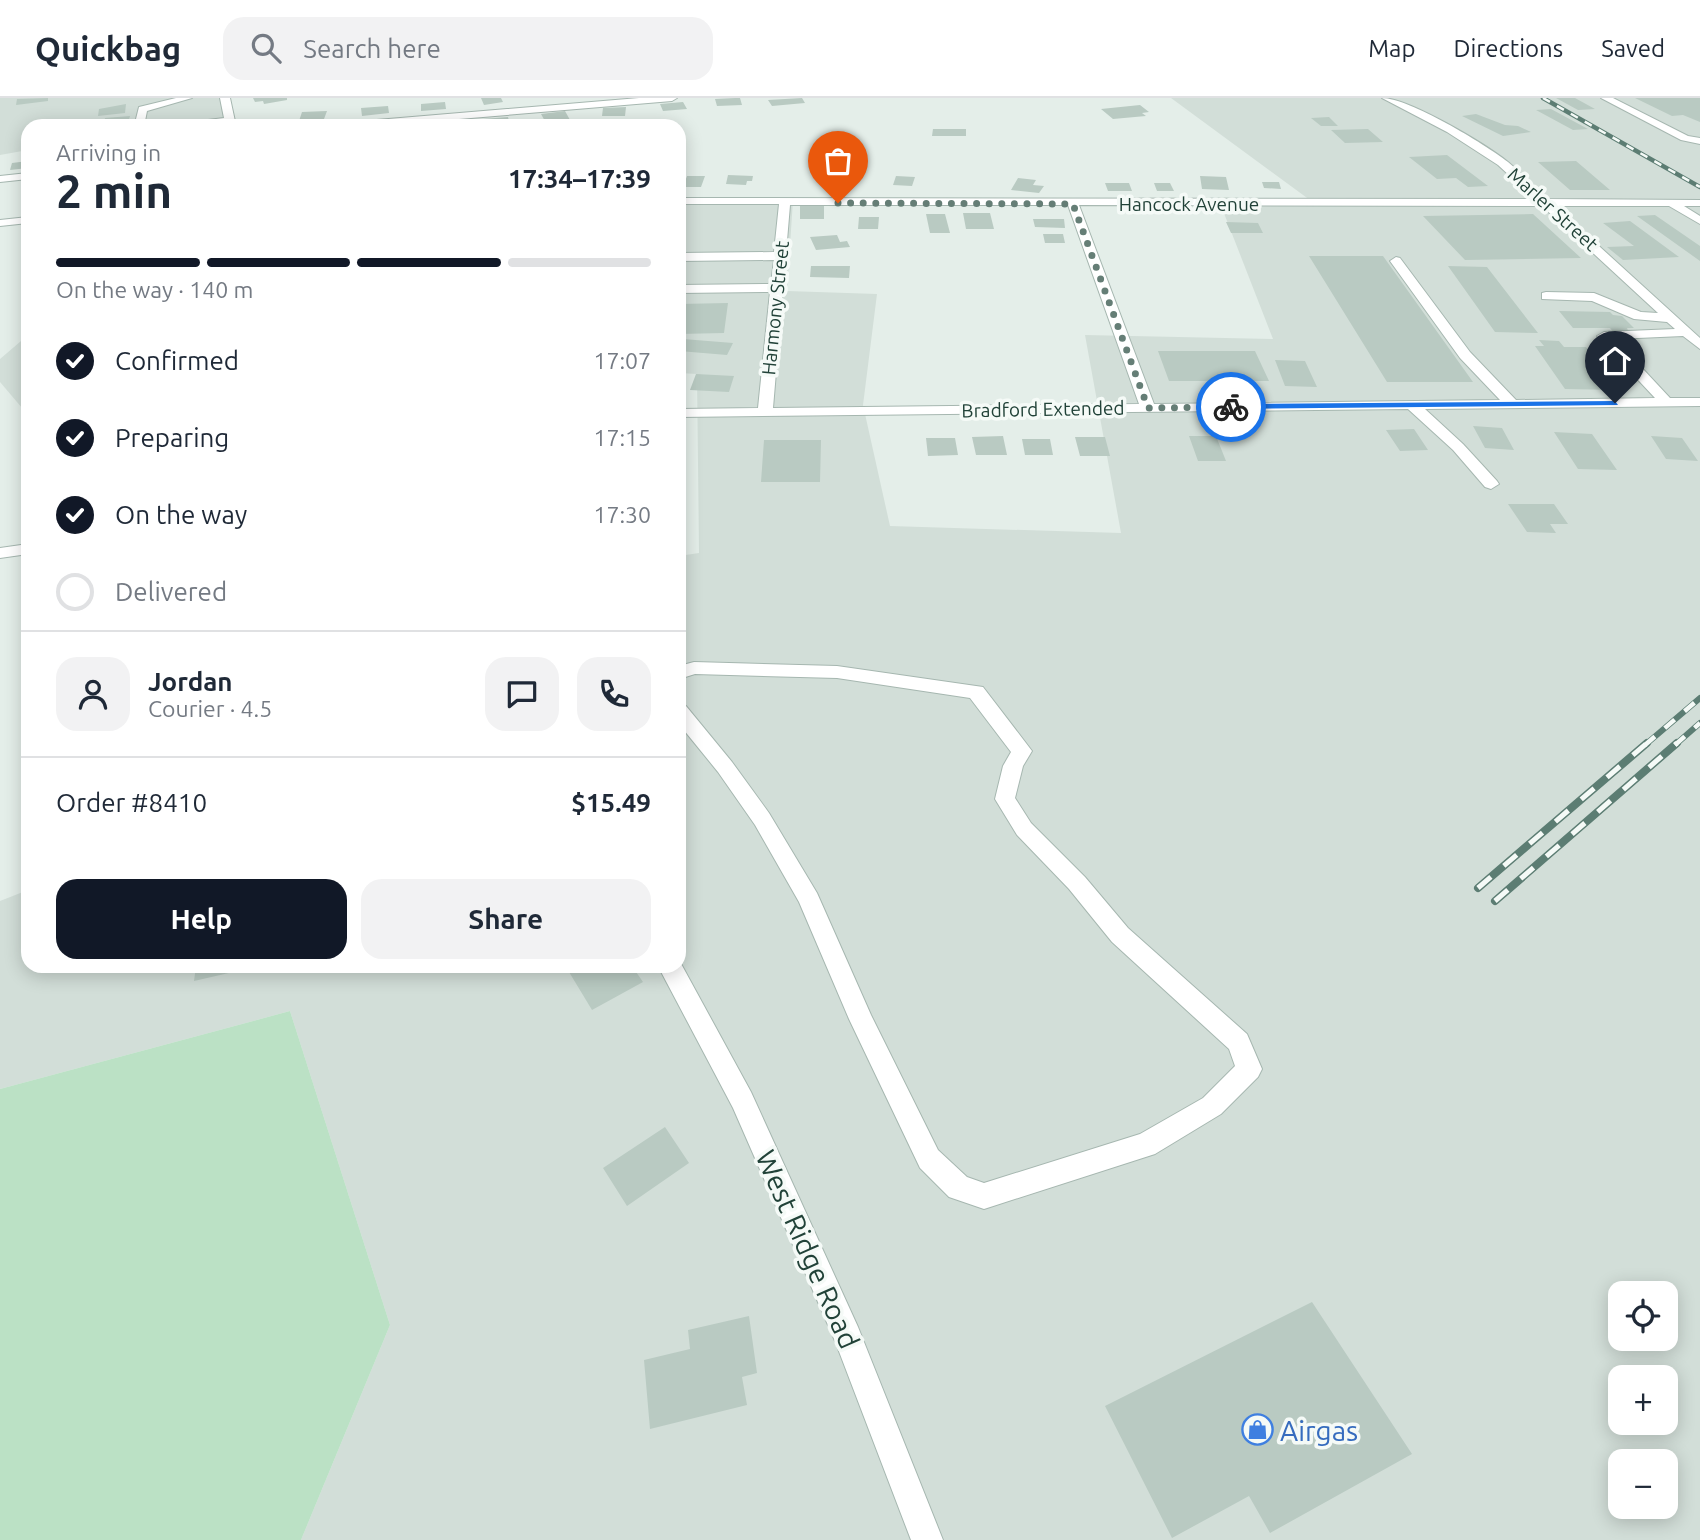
<!DOCTYPE html>
<html lang="en">
<head>
<meta charset="utf-8">
<style>
	:root { --surface:#fff; --page:#f2f2f3; --text:#1f2937; --muted:#747a83; --line:#e0e1e3; --accent:#111827 }
	body { margin:0; font-family:Ubuntu,sans-serif; background:var(--page); color:var(--text); height:100vh; display:flex; flex-direction:column; font-size:26px; white-space:nowrap }
	* { box-sizing:border-box; margin:0 }
	p { font-size:23px; color:var(--muted) }
	.icon { flex:none; width:38px; height:38px; fill:none; stroke:currentColor; stroke-width:2; stroke-linecap:round; stroke-linejoin:round }
	.map { position:relative; flex:1; overflow:hidden }
	.panel { position:absolute; left:21px; top:21px; width:665px; height:854px; display:flex; flex-direction:column; background:var(--surface); border-radius:21px; box-shadow:0 4px 18px #0003 }
	.panel>* { flex:none }
	.tools { position:absolute; left:1608px; top:1183px; display:grid; gap:14px }
	.tools a { display:grid; place-items:center; width:70px; height:70px; border-radius:14px; background:var(--surface); box-shadow:0 4px 18px #0003; font-size:35px }
	.pin { position:absolute; display:grid; place-items:center; width:60px; height:60px; color:#fff; margin:-72px -30px; border-radius:50% 50% 50% 0; rotate:-45deg; box-shadow:0 0 7px #0007 }
	.pin .icon { rotate:45deg }
	.courier { position:absolute; display:grid; place-items:center; width:70px; height:70px; margin:-35px; border:5px solid #1a73e8; border-radius:50%; background:#fff; color:#222; box-shadow:0 2px 9px #0007 }
	.summary em { font-style:normal; font-weight:700 }
	.summary div { display:flex; flex-direction:column-reverse }
	.summary { display:flex; align-items:center; justify-content:space-between; height:119px; padding:0 35px }
	h1 { font-size:46px; font-weight:700; line-height:52px }
	.bar { display:grid; grid-template-columns:repeat(4,1fr); gap:10px 7px; align-content:center; height:84px; padding:0 35px }
	.bar i { height:9px; border-radius:5px; background:var(--line) }
	.bar .current { background:var(--accent) }
	.bar p { grid-column:span 4 }
	.line { display:flex; align-items:center; gap:18px; padding:0 35px; border-top:2px solid var(--line) }
	.line div { flex:1 }
	.round { display:grid; place-items:center; flex:none; width:74px; height:74px; border-radius:21px; background:var(--page) }
	ol { padding:0 35px; list-style:none }
	li { display:flex; align-items:center; gap:21px; height:77px }
	li p { margin-inline-start:auto }
	li .icon { padding:7px; border-radius:50%; background:var(--accent); color:#fff; stroke-width:4 }
	li:last-child { color:var(--muted) }
	li i { width:38px; height:38px; border:4px solid var(--line); border-radius:50% }
	.button { display:flex; gap:14px; margin-top:auto; padding:14px 35px }
	.button a { flex:1; height:80px; border-radius:21px; background:var(--accent); color:#fff; font-size:28px; font-weight:700; line-height:80px; text-align:center }
	.button a+a { background:var(--page); color:var(--text) }
	header { display:flex; align-items:center; gap:42px; box-sizing:border-box; height:98px; padding:0 35px; background:var(--surface); border-bottom:2px solid var(--line) }
	header strong { font-size:33px }
	nav { display:flex; gap:38px; margin-inline-start:auto; font-size:24px }
	.search { width:490px; height:63px; background:var(--page); display:flex; align-items:center; gap:18px; box-sizing:border-box; padding:0 24px; border-radius:21px; color:var(--muted); font-size:26px }
	.map>svg:first-child { display:block }
	.built { fill:#d2ded8; fill-rule:evenodd }
	.green { fill:#bbe1c5 }
	.building { fill:#b9cac2 }
	.lines { fill:none; stroke-linecap:round; stroke-linejoin:round }
	.minor-casing { stroke:#a6b7b0; stroke-width:2 }
	.minor { fill:#fff; fill-rule:evenodd }
	.rail-far2-casing { stroke:#5c7d73; stroke-width:4.5 }
	.rail-far1-casing { stroke:#5c7d73; stroke-width:6 }
	.rail-casing { stroke:#5c7d73; stroke-width:8 }
	.rail-far2 { stroke:#f5faf7; stroke-width:2.5; stroke-dasharray:8; stroke-linecap:butt }
	.rail-far1 { stroke:#f5faf7; stroke-width:4.5; stroke-dasharray:13; stroke-linecap:butt }
	.rail { stroke:#f5faf7; stroke-width:5; stroke-dasharray:17; stroke-linecap:butt }
	.route { fill:#1a73e8 }
	.done { stroke:#657e76; stroke-width:7; stroke-dasharray:0 12.6 }
	.labels { text-anchor:middle; dominant-baseline:central; stroke-width:7; stroke-linejoin:round; paint-order:stroke }
	.far-street-label { font-size:19px; fill:#214238; stroke:#f5faf7 }
	.near-street-label { font-size:28px; fill:#214238; stroke:#f5faf7 }
	.near-shop-label { font-size:28px; fill:#366cbe; stroke:#f5faf7; text-anchor:start }
</style>
</head>
<body>
<header>
<strong>Quickbag</strong>
<div class="search"><svg class="icon" aria-label="search" viewBox="0 0 24 24"><circle cx="10" cy="10" r="6"/><path d="M15 15l6 6"/></svg>Search here</div>
<nav><a>Map</a><a>Directions</a><a>Saved</a></nav>
</header>
<div class="map">
<svg width="1700" height="1442" viewBox="0 0 1700 1442">
	<rect width="100%" height="100%" fill="#e4eee9"/>
	<path class="built" d="M0,0H223L234,28H28V52L0,57Z
		M1171,0H1700V1442H301L390,1227L290,913L0,991V803L28,792V868H679V458L699,455L697,276L679,275V102H793L787,193L877,196L863,307L890,428L1121,435L1085,237L1273,241L1220,105H1314ZM1620,1195H1666V1241H1620ZM1620,1279H1666V1325H1620ZM1620,1363H1666V1409H1620Z
		M28,237V317L0,284V261Z"/>
	<path class="green" d="M290,913L390,1227L301,1442H0V991Z"/>
	<path class="building" d="M48,0V3L16,7L17,1Z
		M253,0H287V2L264,6L263,3L255,4Z
		M481,0H501L503,4L484,7Z
		M735,0H740L742,7L717,8L715,1Z
		M802,0L805,5L772,8L768,2Z
		M1556,0H1575L1595,11L1578,12Z
		M1635,0H1700V24L1683,17L1672,18Z
		M445,4L446,11L421,13V6Z
		M683,4L687,11L663,13L660,6Z
		M126,6L125,15L98,18L99,11Z
		M1140,7L1149,14L1142,15L1146,18L1113,21L1101,11Z
		M388,8L389,15L362,18L361,10Z
		M626,9L625,18H602L603,10Z
		M1551,11L1588,31L1573,32L1536,12Z
		M327,13L324,21L299,23L302,14Z
		M565,13L570,22L546,25L541,16Z
		M1476,16L1505,27L1518,28L1531,34L1503,38L1462,18Z
		M130,18L127,28H103L105,20Z
		M508,19L510,27L484,28L483,21Z
		M1329,19L1338,28H1321L1311,20Z
		M933,31H966V38H932Z
		M1368,31L1383,44L1345,45L1331,32Z
		M1447,57L1488,88L1468,89L1456,80L1437,81L1409,59Z
		M28,63V70L10,72L12,65Z
		M1576,63L1610,92H1570L1538,64Z
		M728,77L753,78L752,83H747L746,87L726,86Z
		M687,78H705L701,89H683Z
		M896,78L915,79L912,88L893,87Z
		M1200,78L1226,79L1229,92L1202,91Z
		M1018,80L1036,82L1033,87L1044,88L1039,95L1011,92Z
		M1262,84H1279L1281,91L1264,90Z
		M1105,85H1129L1132,93H1108Z
		M1154,85H1170L1174,93H1157Z
		M800,108H824V121H800Z
		M963,115H990L994,131H966Z
		M926,116H945L950,135H930Z
		M1533,116L1581,160L1465,162L1423,118Z
		M1655,117L1700,148V163L1637,118Z
		M859,119H879L878,131H858Z
		M1033,121H1064L1065,130L1035,129Z
		M1630,123L1679,159L1623,162L1607,149L1634,148L1603,125Z
		M1226,124L1258,125L1263,135H1231Z
		M1043,136H1063L1065,145H1045Z
		M837,137L840,144L847,143L850,149L816,152L810,139Z
		M1309,158H1383L1473,284H1387Z
		M811,168H850L849,180L810,179Z
		M1448,168L1487,169L1538,235L1495,234Z
		M728,205L724,235L679,236V206Z
		M1559,213L1610,214L1613,217L1622,218L1634,230H1627L1629,235H1614L1610,230H1573Z
		M683,241L733,245L727,257L679,253Z
		M1539,242L1559,243L1564,249H1586L1619,292L1565,291L1535,248H1544Z
		M1158,253H1255L1269,283H1169Z
		M1275,262L1305,263L1317,289L1285,288Z
		M696,276L734,278L729,294L690,292Z
		M1473,328L1502,330L1514,352L1485,350Z
		M1414,331L1428,352L1400,353L1386,332Z
		M1554,334L1592,336L1617,372L1578,371Z
		M1003,338L1007,357H976L972,339Z
		M1189,338H1216L1226,363H1198Z
		M1651,338L1682,340L1698,363L1666,361Z
		M1075,339H1105L1110,358H1080Z
		M926,340H955L958,357L928,358Z
		M1022,341H1050L1053,357H1025Z
		M764,342H821L820,384H761Z
		M1508,406H1554L1568,426H1550L1556,435L1527,434Z
		M196,868H254L255,869L194,883Z
		M569,868H632L643,884L592,912L566,869Z
		M665,1029L689,1065L627,1108L603,1070Z
		M1312,1204L1412,1356L1270,1435L1249,1398L1172,1440L1105,1308Z
		M749,1218L757,1275L742,1279L747,1307L650,1331L644,1262L690,1251L688,1232Z"/>
	<g class="lines">
		<defs>
			<path id="minor" d="M176,0H192L147,13L145,23L168,27L224,20L220,0H230L236,28H226V25L141,28L135,25L139,9Z
				M639,0H677L672,3L375,28H336L341,25Z
				M1382,0C1409,0 1485,46 1508,64C1522,76 1535,89 1548,101L1700,102V108H1684L1700,118V126L1669,108H1555L1700,240V251L1683,238L1615,241L1670,300H1700V308L1425,311L1463,346L1497,383L1499,386L1491,391L1485,389L1453,352L1408,311L679,319V311L758,310L770,194L679,195V187L771,186L774,162L679,163V155L774,154L779,106H679V100L1535,101L1498,67L1447,34ZM790,107H1068L1139,306L773,310ZM1079,107L1542,108L1658,215L1641,214L1594,195L1546,194L1542,195V201L1592,203L1634,221L1667,224L1675,231L1604,234L1597,238L1655,300L1516,302L1470,254L1400,160L1396,159L1390,163L1460,260L1500,302L1154,306Z
				M1601,0H1613L1688,38L1700,40V46L1681,42Z
				M28,75V81L0,84V78Z
				M28,119V125L0,128V122Z
				M28,446V456L0,460V450Z
				M694,564L837,568L983,589L1032,653L1023,668L1015,700L1031,725L1085,779L1128,830L1247,936L1262,971L1258,979L1221,1016L1155,1056L984,1111L949,1099L920,1070L849,921L799,804L755,727L718,674L679,626V606L686,608L732,664L769,715L817,795L871,917L938,1052L967,1079L984,1085L1140,1036L1203,1000L1235,968L1229,951L1112,844L1069,791L1017,737L995,701L1003,668L1011,654L970,600L837,580L695,576L679,581V568Z
				M679,862L751,994L858,1229L943,1442H911L835,1243L733,1010L658,868H679Z"/>
		</defs>
		<use href="#minor" class="minor-casing"/>
		<use href="#minor" class="minor"/>
		<defs>
			<path id="rail-far2" d="M1543,0L1700,89"/>
			<path id="rail-far1" d="M1645,647L1700,600
				M1675,647L1700,625"/>
			<path id="rail" d="M1478,790L1647,645
				M1495,803L1677,645"/>
		</defs>
		<use href="#rail-far2" class="rail-far2-casing"/>
		<use href="#rail-far1" class="rail-far1-casing"/>
		<use href="#rail" class="rail-casing"/>
		<use href="#rail-far2" class="rail-far2"/>
		<use href="#rail-far1" class="rail-far1"/>
		<use href="#rail" class="rail"/>
	</g>
	<path class="route" d="M1615,303L1618,307L1231,311L1227,309L1231,306Z"/>
	<g class="lines">
		<path class="done" d="M838,105L1073,106L1148,310L1231,309"/>
	</g>
	<defs>
		<symbol id="shop-ring" viewBox="-11 -11 22 22"><circle r="9.5" fill="#f5faf7" stroke="#3f7fe0" stroke-width="1.5"/><path d="M-5-2.5h2.3a2.7 3.5 0 0 1 5.4 0H5L5.5 6h-11ZM-1.5-2.5h3a1.5 2.3 0 0 0-3 0Z" fill="#3f7fe0"/></symbol>
	</defs>
	<g fill-rule="evenodd">
		<use href="#shop-ring" x="1240" y="1314" width="35" height="35"/>
	</g>
	<g class="labels">
		<g class="far-street-label">
			<text x="1189" y="106">Hancock Avenue</text>
			<text transform="translate(1553 111) rotate(42)">Marler Street</text>
			<text transform="translate(775 210) rotate(-84)">Harmony Street</text>
			<text transform="translate(1043 311) rotate(-1)">Bradford Extended</text>
		</g>
		<g class="near-street-label">
			<text transform="translate(808 1151) rotate(66)">West Ridge Road</text>
		</g>
		<g class="near-shop-label">
			<text x="1280" y="1332">Airgas</text>
		</g>
	</g>
</svg>
<div class="tools">
<a><svg class="icon" aria-label="locate" viewBox="0 0 24 24"><circle cx="12" cy="12" r="6"/><path d="M12 2v4M12 18v4M2 12h4M18 12h4"/></svg></a>
<a>+</a>
<a>−</a>
</div>
<div class="pin" style="left:838px;top:105px;background:#ea580c"><svg class="icon" aria-label="bag" viewBox="0 0 24 24"><path d="M5 8h14l-1 12H6zM9 8a3 3 0 0 1 6 0"/></svg></div>
<div class="pin" style="left:1615px;top:305px;background:#1f2937"><svg class="icon" aria-label="home" viewBox="0 0 24 24"><path d="M3 11l9-7 9 7M6 9v11h12V9"/></svg></div>
<div class="courier" style="left:1231px;top:309px"><svg class="icon" aria-label="bike" viewBox="0 0 24 24"><circle cx="6" cy="16" r="4"/><circle cx="18" cy="16" r="4"/><path d="M6 16l4-8h5l3 8M10 8l3 8H6M13 5h3"/></svg></div>
<section class="panel">
<div class="summary"><div><h1>2 min</h1><p>Arriving in</p></div><em>17:34–17:39</em></div>
<div class="bar"><i class="current"></i><i class="current"></i><i class="current"></i><i></i><p>On the way · 140 m</p></div>
<ol>
<li><svg class="icon" aria-label="check" viewBox="0 0 24 24"><path d="M5 12l5 5 9-10"/></svg>Confirmed<p>17:07</p></li>
<li><svg class="icon" aria-label="check" viewBox="0 0 24 24"><path d="M5 12l5 5 9-10"/></svg>Preparing<p>17:15</p></li>
<li><svg class="icon" aria-label="check" viewBox="0 0 24 24"><path d="M5 12l5 5 9-10"/></svg>On the way<p>17:30</p></li>
<li><i></i>Delivered</li>
</ol>
<div class="line" style="height:126px"><a class="round"><svg class="icon" aria-label="person" viewBox="0 0 24 24"><circle cx="12" cy="8" r="4"/><path d="M4 21q1-7 8-7t8 7"/></svg></a><div><b>Jordan</b><p>Courier · 4.5</p></div><a class="round"><svg class="icon" aria-label="chat" viewBox="0 0 24 24"><path d="M4 5h16v11H9l-5 4z"/></svg></a><a class="round"><svg class="icon" aria-label="phone" viewBox="0 0 24 24"><path d="M5 4h4l2 5-3 2q2 4 5 5l2-3 5 2v4C11 20 4 13 5 4z"/></svg></a></div>
<div class="line" style="height:91px"><div>Order #8410</div><b>$15.49</b></div>
<div class="button"><a>Help</a><a>Share</a></div>
</section>
</div>
</body>
</html>
